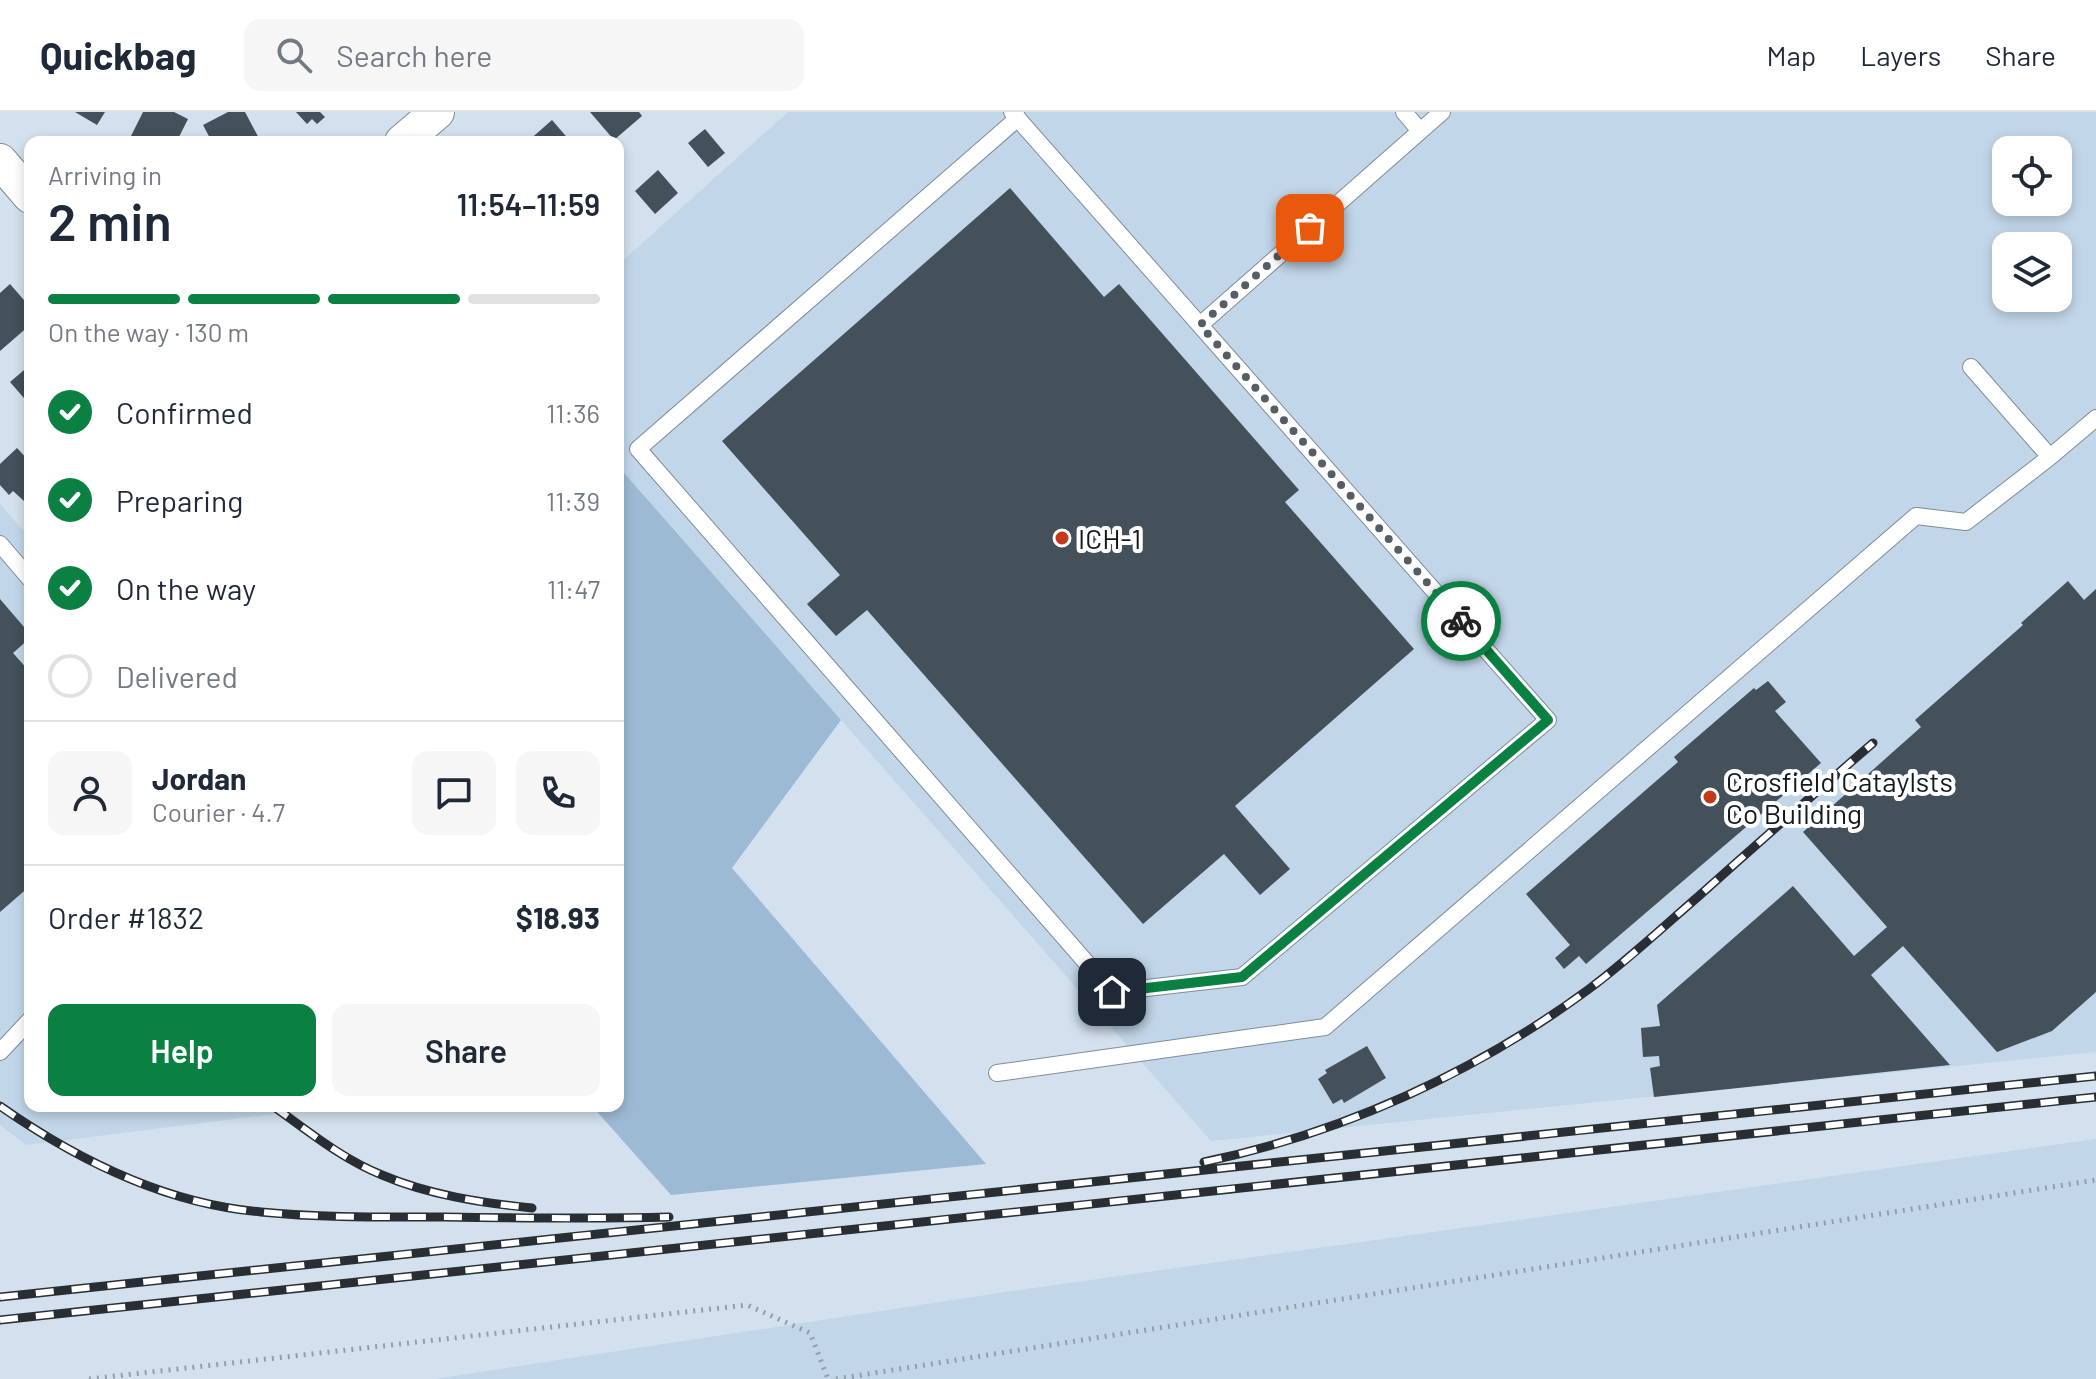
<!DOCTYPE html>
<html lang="en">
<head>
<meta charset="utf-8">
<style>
	:root { --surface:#fff; --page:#f6f6f7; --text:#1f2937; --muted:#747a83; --line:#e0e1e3; --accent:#0b8043 }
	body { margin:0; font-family:Barlow,sans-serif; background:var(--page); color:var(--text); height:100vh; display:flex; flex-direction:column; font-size:30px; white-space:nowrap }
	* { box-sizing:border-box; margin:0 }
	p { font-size:26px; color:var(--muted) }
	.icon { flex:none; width:44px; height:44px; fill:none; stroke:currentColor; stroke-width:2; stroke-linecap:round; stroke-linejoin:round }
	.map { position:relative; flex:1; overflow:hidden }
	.side { position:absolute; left:24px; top:24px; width:600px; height:976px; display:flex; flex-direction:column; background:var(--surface); border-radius:16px; box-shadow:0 4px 12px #0003 }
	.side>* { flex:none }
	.controls { position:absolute; left:1992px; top:24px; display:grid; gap:16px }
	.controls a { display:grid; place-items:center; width:80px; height:80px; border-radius:16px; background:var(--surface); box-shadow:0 4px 12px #0003; font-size:40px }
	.pin { position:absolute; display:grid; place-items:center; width:68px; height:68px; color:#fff; margin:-34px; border-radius:16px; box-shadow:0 4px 12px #0006 }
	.courier { position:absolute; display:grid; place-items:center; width:80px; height:80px; margin:-40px; border:6px solid #0b8043; border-radius:50%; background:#fff; color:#222; box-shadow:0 2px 10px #0007 }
	.headline em { font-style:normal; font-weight:600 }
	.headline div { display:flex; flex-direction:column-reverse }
	.headline { display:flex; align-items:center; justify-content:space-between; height:136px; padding:0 24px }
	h1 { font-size:52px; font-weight:600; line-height:60px }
	.bar { display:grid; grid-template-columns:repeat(4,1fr); gap:12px 8px; align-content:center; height:96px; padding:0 24px }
	.bar i { height:10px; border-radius:6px; background:var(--line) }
	.bar .on { background:var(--accent) }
	.bar p { grid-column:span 4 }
	.line { display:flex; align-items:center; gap:20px; padding:0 24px; border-top:2px solid var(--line) }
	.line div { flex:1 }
	.round { display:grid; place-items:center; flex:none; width:84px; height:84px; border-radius:16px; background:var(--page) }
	ol { padding:0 24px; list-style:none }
	li { display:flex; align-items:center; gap:24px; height:88px }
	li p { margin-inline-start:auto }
	li .icon { padding:8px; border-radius:50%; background:var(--accent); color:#fff; stroke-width:4 }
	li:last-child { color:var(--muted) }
	li i { width:44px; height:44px; border:4px solid var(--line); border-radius:50% }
	.action { display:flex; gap:16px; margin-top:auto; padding:16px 24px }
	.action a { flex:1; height:92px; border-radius:16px; background:var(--accent); color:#fff; font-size:32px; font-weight:600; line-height:92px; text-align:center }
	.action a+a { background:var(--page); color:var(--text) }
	header { display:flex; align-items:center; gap:48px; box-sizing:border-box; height:112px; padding:0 40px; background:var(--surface); border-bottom:2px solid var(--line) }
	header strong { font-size:38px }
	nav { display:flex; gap:44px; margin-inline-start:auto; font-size:28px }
	.search { width:560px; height:72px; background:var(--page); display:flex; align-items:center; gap:20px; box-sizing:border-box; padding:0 28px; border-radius:16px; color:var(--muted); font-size:30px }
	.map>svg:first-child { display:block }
	.built { fill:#c1d6e8; fill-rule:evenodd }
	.green { fill:#9cbad3 }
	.building { fill:#44505a }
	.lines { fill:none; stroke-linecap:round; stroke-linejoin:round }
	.service-casing { stroke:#7f8c98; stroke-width:18 }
	.minor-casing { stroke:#7f8c98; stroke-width:36 }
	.path { stroke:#939fa8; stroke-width:5; stroke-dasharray:2 6; stroke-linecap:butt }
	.service { stroke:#fff; stroke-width:16 }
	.minor { stroke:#fff; stroke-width:34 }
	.rail-casing { stroke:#282e33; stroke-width:9 }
	.rail { stroke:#fff; stroke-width:6; stroke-dasharray:18; stroke-linecap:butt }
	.done { stroke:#565e65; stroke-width:8; stroke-dasharray:0 14.4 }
	.route { stroke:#0b8043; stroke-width:10 }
	.poi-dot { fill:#c33919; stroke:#fff; stroke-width:3 }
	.labels { text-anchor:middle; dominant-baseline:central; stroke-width:8; stroke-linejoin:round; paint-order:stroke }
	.poi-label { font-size:28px; fill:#13181c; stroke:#fff; text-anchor:start }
</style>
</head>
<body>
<header>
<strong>Quickbag</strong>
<div class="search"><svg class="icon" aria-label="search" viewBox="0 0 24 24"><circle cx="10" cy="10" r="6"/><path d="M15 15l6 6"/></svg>Search here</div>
<nav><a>Map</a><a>Layers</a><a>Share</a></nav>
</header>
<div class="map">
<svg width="2096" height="1267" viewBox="0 0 2096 1267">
	<rect width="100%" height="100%" fill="#d2e1ed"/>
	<path class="built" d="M788,0H2096V940L1211,1029L618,354V153ZM2006,38H2058V90H2006ZM2006,134H2058V186H2006Z
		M0,392L30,426V994H339L26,1033L0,1013Z
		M2096,1027V1267H435L1012,1179Z"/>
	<path class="green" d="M618,354L841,608L732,756L986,1052L671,1083L592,994H618Z"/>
	<path class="building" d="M75,0H105L97,13Z
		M143,0H174L188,7L177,29L173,27L172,30H128Z
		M228,0H245L261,30H212L203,13Z
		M296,0H320L325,5L317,12L312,7L307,12Z
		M590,0H639L642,4L614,28Z
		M552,8L571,30H527Z
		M705,17L725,41L708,55L688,31Z
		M658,58L678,81L655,102L635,79Z
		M1010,76L1104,185L1119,172L1299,378L1285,390L1414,537L1235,694L1290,757L1260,783L1224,742L1143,812L867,498L836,524L807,492L840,463L722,329Z
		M10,172L30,195V213L0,239V181Z
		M30,253V293L10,270Z
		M17,336L30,350V384L24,389L13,379L9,383L0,373V352Z
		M2068,469L2084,488L2096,477V880L2052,919L1997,940L1903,834L1871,863L1950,953L1654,985L1650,956L1660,954L1659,944L1643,945L1641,916L1660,914L1657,893L1793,774L1854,844L1887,815L1803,720L1921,615L1915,608L2023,513L2021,511Z
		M0,487L30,522V526L13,541L30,560V774L0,800Z
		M1768,569L1786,590L1775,599L1821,651L1586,852L1579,844L1564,857L1555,846L1570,833L1526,782L1678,650L1674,645L1754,576L1756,578Z
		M1367,934L1386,966L1344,991L1342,987L1333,992L1318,967L1327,961L1325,958Z"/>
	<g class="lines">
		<defs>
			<path id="service" d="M1012,0L1548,608L1242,865L1112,880L638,337L1018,6
				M1404,0L1420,19
				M1200,213L1442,0
				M1971,255L2050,345L2096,306
				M0,432L30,467
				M0,940L30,908
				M997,961L1325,915L1916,404L1966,410L2050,345"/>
			<path id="minor" d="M402,30L437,0
				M0,49L30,84"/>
		</defs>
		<use href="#service" class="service-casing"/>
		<use href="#minor" class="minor-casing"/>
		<path class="path" d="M89,1267L747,1193L810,1221L828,1267
			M836,1267L2096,1068"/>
		<use href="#service" class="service"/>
		<use href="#minor" class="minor"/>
		<defs>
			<path id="rail" d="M0,994C77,1048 166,1092 261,1100C322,1106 383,1105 444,1105C519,1106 594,1107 669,1105
				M273,994C308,1019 342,1047 382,1063C429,1083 482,1091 532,1096
				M1204,1050C1342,1021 1475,961 1589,877C1628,848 1663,815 1700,783C1757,732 1815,681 1873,631
				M0,1185L2096,964
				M0,1208L2096,985"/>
		</defs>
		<use href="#rail" class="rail-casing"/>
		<use href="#rail" class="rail"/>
	</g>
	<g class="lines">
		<path class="done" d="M1310,116L1200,213L1461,509"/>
		<path class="route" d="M1112,880L1242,865L1548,608L1461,509"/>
	</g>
	<g class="poi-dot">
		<circle cx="1062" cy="426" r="8"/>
		<circle cx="1710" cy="685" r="8"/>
	</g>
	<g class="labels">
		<g class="poi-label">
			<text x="1078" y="426">ICH-1</text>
			<text x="1726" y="669">Crosfield Cataylsts<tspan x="1726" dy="32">Co Building</tspan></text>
		</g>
	</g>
</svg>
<div class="controls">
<a><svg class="icon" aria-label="locate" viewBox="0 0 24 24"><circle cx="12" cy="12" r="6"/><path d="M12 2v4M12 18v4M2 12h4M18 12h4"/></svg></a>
<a><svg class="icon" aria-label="layers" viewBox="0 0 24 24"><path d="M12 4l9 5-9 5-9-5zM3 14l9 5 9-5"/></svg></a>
</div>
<div class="pin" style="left:1310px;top:116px;background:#ea580c"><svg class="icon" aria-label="bag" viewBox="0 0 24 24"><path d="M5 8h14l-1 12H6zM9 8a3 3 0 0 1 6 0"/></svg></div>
<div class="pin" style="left:1112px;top:880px;background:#1f2937"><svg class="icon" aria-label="home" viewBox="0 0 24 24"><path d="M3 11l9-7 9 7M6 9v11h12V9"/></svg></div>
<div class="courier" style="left:1461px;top:509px"><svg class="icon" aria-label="bike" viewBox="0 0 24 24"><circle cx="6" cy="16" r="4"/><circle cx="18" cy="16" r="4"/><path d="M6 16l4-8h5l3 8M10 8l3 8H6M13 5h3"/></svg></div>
<section class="side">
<div class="headline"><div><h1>2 min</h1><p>Arriving in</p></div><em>11:54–11:59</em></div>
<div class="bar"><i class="on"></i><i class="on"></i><i class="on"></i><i></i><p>On the way · 130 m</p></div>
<ol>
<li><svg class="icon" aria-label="check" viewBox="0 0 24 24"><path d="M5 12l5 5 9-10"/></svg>Confirmed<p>11:36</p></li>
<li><svg class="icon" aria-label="check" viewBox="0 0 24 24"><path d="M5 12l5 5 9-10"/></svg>Preparing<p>11:39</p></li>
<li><svg class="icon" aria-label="check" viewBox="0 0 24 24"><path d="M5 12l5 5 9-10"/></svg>On the way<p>11:47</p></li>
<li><i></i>Delivered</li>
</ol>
<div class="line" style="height:144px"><a class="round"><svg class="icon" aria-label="person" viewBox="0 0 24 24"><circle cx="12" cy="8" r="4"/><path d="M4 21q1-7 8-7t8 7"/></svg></a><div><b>Jordan</b><p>Courier · 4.7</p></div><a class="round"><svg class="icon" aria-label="chat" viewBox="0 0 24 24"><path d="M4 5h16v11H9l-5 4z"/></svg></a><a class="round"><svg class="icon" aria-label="phone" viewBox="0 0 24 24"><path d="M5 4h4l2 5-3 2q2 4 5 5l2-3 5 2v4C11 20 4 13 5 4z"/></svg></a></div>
<div class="line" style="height:104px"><div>Order #1832</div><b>$18.93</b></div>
<div class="action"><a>Help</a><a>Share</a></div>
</section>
</div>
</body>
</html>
